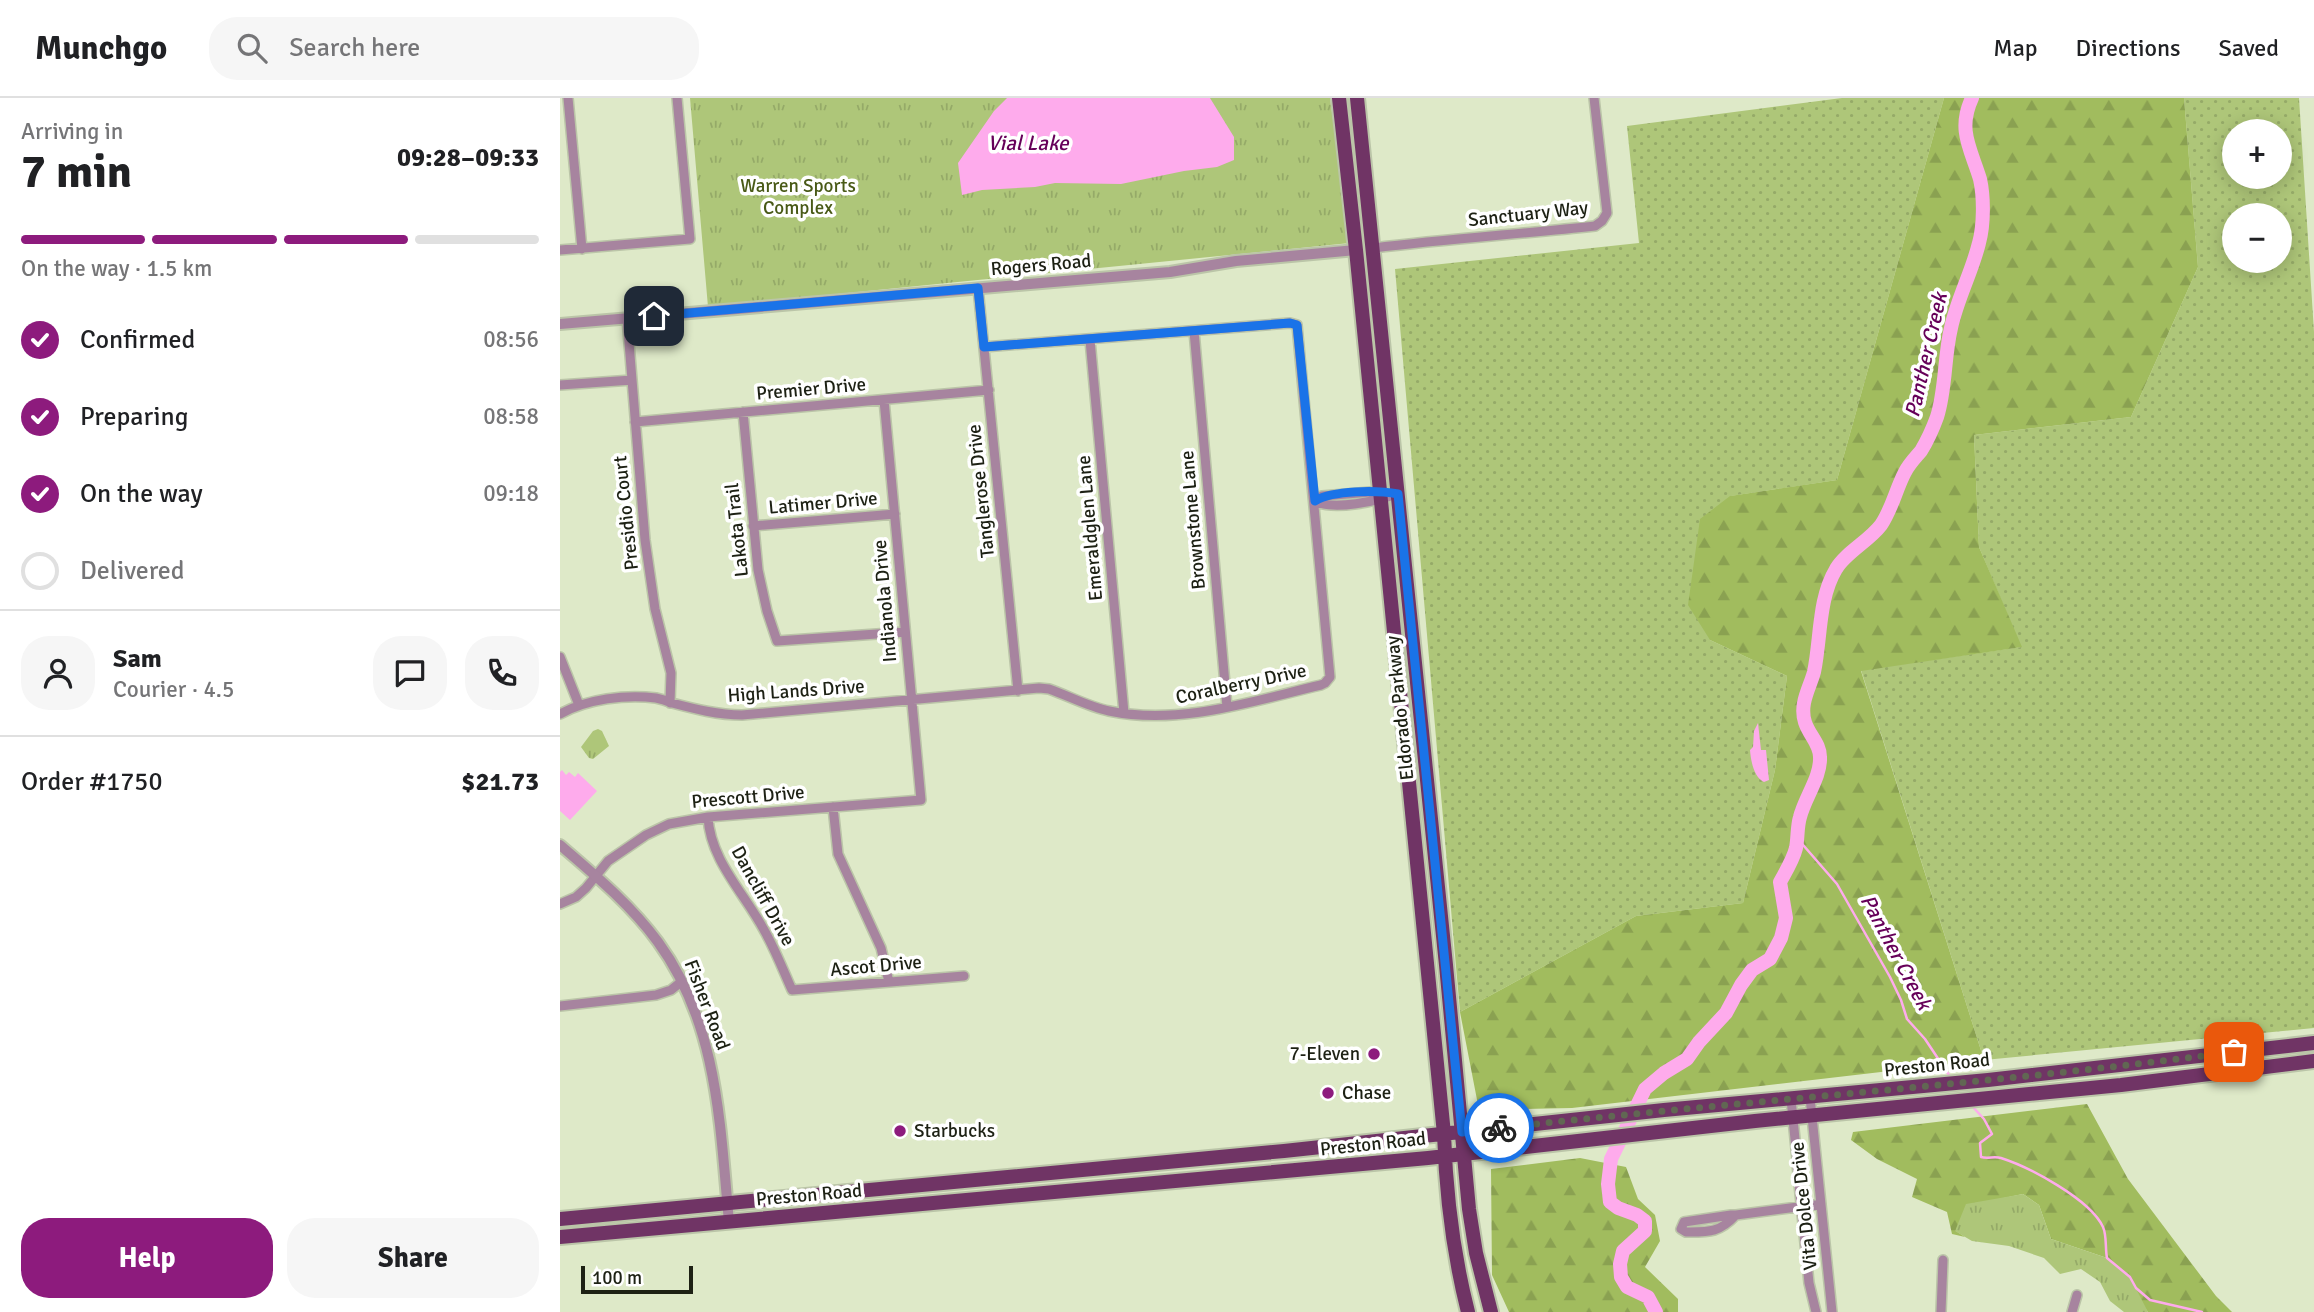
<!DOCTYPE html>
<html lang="en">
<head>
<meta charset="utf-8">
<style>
	:root { --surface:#fff; --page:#f6f6f6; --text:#202124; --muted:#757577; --line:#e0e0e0; --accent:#8d1b7d }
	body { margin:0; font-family:Signika,sans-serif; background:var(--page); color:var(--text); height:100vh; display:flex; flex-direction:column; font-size:26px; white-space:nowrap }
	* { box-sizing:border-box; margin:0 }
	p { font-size:23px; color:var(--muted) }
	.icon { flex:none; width:38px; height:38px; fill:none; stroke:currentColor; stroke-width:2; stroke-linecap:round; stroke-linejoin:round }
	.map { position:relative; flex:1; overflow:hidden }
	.panel { display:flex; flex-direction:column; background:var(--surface); width:560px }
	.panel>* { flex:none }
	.fabs { position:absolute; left:1662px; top:21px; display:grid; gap:14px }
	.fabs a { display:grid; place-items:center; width:70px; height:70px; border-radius:50%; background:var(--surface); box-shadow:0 4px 18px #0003; font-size:35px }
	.scale { position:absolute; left:21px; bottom:18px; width:112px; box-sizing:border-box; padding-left:7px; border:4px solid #1d2114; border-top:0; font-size:19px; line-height:24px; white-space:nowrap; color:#1d2114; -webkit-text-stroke:5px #fff; paint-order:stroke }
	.pin { position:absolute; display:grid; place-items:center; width:60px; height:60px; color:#fff; margin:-30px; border-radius:14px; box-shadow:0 4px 10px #0006 }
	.courier { position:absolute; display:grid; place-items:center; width:70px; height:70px; margin:-35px; border:5px solid #1a73e8; border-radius:50%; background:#fff; color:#222; box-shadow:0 2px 9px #0007 }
	.overview em { font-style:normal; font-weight:800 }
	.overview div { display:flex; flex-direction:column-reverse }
	.overview { display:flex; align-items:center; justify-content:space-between; height:119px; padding:0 21px }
	h1 { font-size:46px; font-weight:800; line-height:52px }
	.bar { display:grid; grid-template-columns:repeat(4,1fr); gap:10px 7px; align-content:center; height:84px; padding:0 21px }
	.bar i { height:9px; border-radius:5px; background:var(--line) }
	.bar .on { background:var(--accent) }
	.bar p { grid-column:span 4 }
	.line { display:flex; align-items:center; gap:18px; padding:0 21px; border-top:2px solid var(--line) }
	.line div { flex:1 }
	.round { display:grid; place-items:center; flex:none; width:74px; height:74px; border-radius:28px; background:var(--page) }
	ol { padding:0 21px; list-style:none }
	li { display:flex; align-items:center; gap:21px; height:77px }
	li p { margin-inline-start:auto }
	li .icon { padding:7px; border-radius:50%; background:var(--accent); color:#fff; stroke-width:4 }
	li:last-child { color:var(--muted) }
	li i { width:38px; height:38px; border:4px solid var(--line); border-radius:50% }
	.primary-button { display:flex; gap:14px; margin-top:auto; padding:14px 21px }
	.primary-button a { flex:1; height:80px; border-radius:28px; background:var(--accent); color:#fff; font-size:28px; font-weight:800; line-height:80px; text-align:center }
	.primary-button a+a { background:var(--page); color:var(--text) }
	header { display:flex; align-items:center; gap:42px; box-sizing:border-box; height:98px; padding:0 35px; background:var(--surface); border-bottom:2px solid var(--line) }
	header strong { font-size:33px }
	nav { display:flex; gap:38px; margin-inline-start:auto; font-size:24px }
	.search { width:490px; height:63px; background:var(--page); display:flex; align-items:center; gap:18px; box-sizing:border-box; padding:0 24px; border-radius:28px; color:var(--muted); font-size:26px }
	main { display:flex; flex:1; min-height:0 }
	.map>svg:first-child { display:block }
	.grass { fill:url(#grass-dots); fill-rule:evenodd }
	.forest { fill:url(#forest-firs) }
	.park { fill:url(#park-tufts) }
	.water { fill:#feabec }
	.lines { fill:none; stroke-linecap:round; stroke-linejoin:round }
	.stream { stroke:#feabec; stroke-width:2.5 }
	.river { stroke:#feabec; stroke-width:14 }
	.minor-casing { stroke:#bbc5a8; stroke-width:12 }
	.tertiary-casing { stroke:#bbc5a8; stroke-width:14 }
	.primary-casing { stroke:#bbc5a8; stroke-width:18 }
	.minor { stroke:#a7849f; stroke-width:9 }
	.tertiary { stroke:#a7849f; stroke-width:10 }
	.primary { stroke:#703465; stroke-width:14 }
	.done { stroke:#616753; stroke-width:7; stroke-dasharray:0 12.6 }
	.route { stroke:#1a73e8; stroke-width:9 }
	.poi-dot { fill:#8d1b7d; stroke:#fff; stroke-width:2.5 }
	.labels { text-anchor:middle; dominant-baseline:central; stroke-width:7; stroke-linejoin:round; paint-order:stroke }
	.park-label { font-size:19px; fill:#495a17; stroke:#fff }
	.street-label { font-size:19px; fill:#1d2114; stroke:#fff }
	.poi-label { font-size:19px; fill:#1d2114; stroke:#fff; text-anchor:start }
	.water-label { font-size:21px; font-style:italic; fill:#660059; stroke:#fff }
</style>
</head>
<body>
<header>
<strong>Munchgo</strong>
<div class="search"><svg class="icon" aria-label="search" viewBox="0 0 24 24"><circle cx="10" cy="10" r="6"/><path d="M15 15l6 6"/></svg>Search here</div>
<nav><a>Map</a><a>Directions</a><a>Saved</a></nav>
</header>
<main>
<section class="panel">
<div class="overview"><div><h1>7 min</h1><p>Arriving in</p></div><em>09:28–09:33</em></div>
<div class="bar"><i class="on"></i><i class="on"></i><i class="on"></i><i></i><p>On the way · 1.5 km</p></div>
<ol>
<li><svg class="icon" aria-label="check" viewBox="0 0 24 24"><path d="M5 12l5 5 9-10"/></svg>Confirmed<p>08:56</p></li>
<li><svg class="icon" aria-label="check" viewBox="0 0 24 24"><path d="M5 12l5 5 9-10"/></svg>Preparing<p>08:58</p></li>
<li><svg class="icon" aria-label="check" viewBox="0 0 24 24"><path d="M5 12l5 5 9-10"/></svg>On the way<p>09:18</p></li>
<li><i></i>Delivered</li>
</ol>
<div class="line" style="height:126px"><a class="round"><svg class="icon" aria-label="person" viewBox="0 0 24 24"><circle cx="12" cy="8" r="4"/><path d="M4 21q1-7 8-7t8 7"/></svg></a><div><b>Sam</b><p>Courier · 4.5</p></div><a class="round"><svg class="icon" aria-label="chat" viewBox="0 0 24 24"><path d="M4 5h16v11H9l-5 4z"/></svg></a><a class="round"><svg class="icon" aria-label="phone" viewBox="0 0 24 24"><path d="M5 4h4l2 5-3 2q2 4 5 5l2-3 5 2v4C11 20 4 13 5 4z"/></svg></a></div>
<div class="line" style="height:91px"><div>Order #1750</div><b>$21.73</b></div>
<div class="primary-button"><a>Help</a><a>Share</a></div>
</section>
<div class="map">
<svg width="1754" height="1214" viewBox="0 0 1754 1214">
	<defs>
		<pattern id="grass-dots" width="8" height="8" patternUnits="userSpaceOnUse" patternTransform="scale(1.75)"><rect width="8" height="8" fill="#aec679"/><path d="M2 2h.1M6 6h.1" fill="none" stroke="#95aa68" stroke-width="1.8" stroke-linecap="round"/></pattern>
		<pattern id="forest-firs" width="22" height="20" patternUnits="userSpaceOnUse" patternTransform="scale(1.75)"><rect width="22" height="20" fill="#a1bc5e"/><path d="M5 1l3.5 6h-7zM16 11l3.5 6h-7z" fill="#8aa151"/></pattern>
		<pattern id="park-tufts" width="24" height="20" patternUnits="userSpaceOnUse" patternTransform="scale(1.75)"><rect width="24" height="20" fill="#aec679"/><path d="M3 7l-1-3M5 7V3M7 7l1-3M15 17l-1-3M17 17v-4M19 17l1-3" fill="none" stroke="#95aa68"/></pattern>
	</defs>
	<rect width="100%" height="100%" fill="#dee9c8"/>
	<path class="grass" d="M1282,0H1384L1277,382L1171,398L1150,542L1227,578L1215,672L1183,805L1076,818L900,914L835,171L1079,145L1067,28Z
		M1624,0H1739L1754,234V930L1424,962L1301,572L1461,549L1419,449L1414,337L1571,319L1638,169ZM1675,33H1720V79H1675ZM1675,117H1720V163H1675Z"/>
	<path class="forest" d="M1384,0H1624L1638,169L1571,319L1414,337L1419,449L1462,549L1301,573L1424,962L1012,1010L919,1012L900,914L1076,818L1183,805L1215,672L1227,578L1150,542L1128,507L1140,421L1170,398L1277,382Z
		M1527,1006L1568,1081L1656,1198L1672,1214H1588L1547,1160L1491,1141L1479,1107L1463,1096L1439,1101L1396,1133L1405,1139L1392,1136L1387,1114L1352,1099L1357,1081L1317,1061L1291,1042L1293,1034Z
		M1020,1060L1066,1069L1078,1101L1095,1117L1100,1143L1085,1169L1118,1201V1214H949L932,1177L931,1071Z"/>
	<path class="park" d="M130,0H770L790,145L148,209Z
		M38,631L42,633L49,648L33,661L29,660L21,649L33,633Z
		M1463,1096L1479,1107L1491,1141L1547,1160L1570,1179L1588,1214H1564L1550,1203L1540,1184L1521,1171L1500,1176L1484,1160L1449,1148L1412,1143L1395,1133L1406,1106Z"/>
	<path class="water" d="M447,0H650L674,39V62L657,69L624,73L561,86L495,85L475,89L422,92L402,97L398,65L434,13Z
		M1198,625L1201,652H1206L1209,682L1204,684C1194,679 1191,664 1190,652L1193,649L1194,633Z
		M2,672L6,677L9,674L15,679L18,675L37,693L10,722L0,713V674Z"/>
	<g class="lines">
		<path class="stream" d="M1237,740L1277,786L1330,879L1341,902L1347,921L1365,941L1391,980
			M1412,1008L1424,1021L1432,1036L1420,1045L1421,1059C1428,1061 1434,1058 1441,1060C1469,1069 1530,1101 1543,1129C1547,1138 1545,1150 1547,1160L1570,1179L1576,1190L1590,1202L1642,1214"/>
		<path class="river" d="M1096,1214L1088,1199L1067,1189L1061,1179L1060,1166L1063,1153L1085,1133V1123L1077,1117L1058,1110L1050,1104L1048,1086L1051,1061L1085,991L1104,975L1127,961L1139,944L1166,915L1181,887L1192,872L1210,861L1221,840L1226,820L1220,784C1226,773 1233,762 1236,750C1238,740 1237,729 1240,719C1245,699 1261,679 1260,659C1260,640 1239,632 1244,605C1246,594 1251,585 1254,574C1261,541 1258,501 1276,471C1285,455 1309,443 1321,427C1332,411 1336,391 1345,374C1349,366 1355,360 1361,353C1367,343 1373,330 1377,319C1386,291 1384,259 1391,230C1397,201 1412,174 1419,145C1424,127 1424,99 1420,81C1411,51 1397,32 1412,0"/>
		<defs>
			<path id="minor" d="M8,0L22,151
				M814,150C887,141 961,136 1035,128L1042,123L1047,115L1034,0
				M0,152L130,141L117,0
				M418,190L458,593
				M67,220L85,442L95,511L111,575L110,605
				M634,233L667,609
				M530,242L564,615
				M0,287L72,282
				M183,314L198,472L207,513L217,543L345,534
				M75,324L429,292
				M755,403C773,413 819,403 838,395
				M755,403L762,398L823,393
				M193,428L335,416
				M0,559L19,607
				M0,616C27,601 66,596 96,600C101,601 107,603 112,605C135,611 158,617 182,617L479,590L489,591C509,598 529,609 549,613C620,628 692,603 761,587L765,585L770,579L737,227L730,225L424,249
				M273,709L278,756L321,850L329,884
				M148,719C150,762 185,796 204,832C215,851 223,872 232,892L404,878
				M0,806L16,799L26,790L48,763L86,737L109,726L148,719L361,702L324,302
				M0,908L96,897L111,892L121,884
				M1250,999L1272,1214
				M1231,1001L1237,1061
				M1237,1066L1249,1185L1256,1214
				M1176,1117C1159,1135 1149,1134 1126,1134L1121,1131L1124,1124L1171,1117H1176L1261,1106
				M1381,1214L1383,1162
				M1512,1214L1517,1197"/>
			<path id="tertiary" d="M0,226L610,174L676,163L796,152
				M0,747C35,777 71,807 98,844C158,926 160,1027 169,1124"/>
			<path id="primary" d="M779,0L796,152L884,1036C886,1097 893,1155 908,1214
				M797,0L886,867L909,1111L916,1155L931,1214
				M0,1121L724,1053L1104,1012L1428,982L1754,945
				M0,1139L868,1060L1195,1023L1561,987L1754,963"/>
		</defs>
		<use href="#minor" class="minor-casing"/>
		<use href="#tertiary" class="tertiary-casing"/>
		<use href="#primary" class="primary-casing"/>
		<use href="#minor" class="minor"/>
		<use href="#tertiary" class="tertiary"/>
		<use href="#primary" class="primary"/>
	</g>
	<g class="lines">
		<path class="done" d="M939,1030C1184,1003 1430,986 1674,954"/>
		<path class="route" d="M94,218L418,190L424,249L730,225L737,227L755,403C773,392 817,392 838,396L902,1034L939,1030"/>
	</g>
	<g class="poi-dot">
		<circle cx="814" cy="956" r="7"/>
		<circle cx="768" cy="995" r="7"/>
		<circle cx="340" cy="1033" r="7"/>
	</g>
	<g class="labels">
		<g class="park-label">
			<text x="238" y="88">Warren Sports<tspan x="238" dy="22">Complex</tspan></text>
		</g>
		<g class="street-label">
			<text transform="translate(968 116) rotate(-6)">Sanctuary Way</text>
			<text transform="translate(481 167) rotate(-5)">Rogers Road</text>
			<text transform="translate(251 291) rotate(-5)">Premier Drive</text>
			<text transform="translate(421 393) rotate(-96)">Tanglerose Drive</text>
			<text transform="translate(263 405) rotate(-5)">Latimer Drive</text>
			<text transform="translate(66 415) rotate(-96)">Presidio Court</text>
			<text transform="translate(633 422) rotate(-95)">Brownstone Lane</text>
			<text transform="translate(530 430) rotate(-95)">Emeraldglen Lane</text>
			<text transform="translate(177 432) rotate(-96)">Lakota Trail</text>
			<text transform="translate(325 503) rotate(-95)">Indianola Drive</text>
			<text transform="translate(681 586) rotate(-12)">Coralberry Drive</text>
			<text transform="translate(236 593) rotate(-4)">High Lands Drive</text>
			<text transform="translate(840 610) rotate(-96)">Eldorado Parkway</text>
			<text transform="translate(188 699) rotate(-5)">Prescott Drive</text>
			<text transform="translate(203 798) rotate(61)">Dancliff Drive</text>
			<text transform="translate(316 868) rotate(-5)">Ascot Drive</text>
			<text transform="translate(147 907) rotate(69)">Fisher Road</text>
			<text transform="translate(1377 967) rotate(-6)">Preston Road</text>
			<text transform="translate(813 1046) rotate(-6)">Preston Road</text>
			<text transform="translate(249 1097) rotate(-5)">Preston Road</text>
			<text transform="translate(1244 1108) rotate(-96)">Vita Dolce Drive</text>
		</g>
		<g class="poi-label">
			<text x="800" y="956" text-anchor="end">7-Eleven</text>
			<text x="782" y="995">Chase</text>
			<text x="354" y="1033">Starbucks</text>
		</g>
		<g class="water-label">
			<text x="468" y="45">Vial Lake</text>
			<text transform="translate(1366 257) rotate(-77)">Panther Creek</text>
			<text transform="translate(1336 854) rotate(62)">Panther Creek</text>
		</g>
	</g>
</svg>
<div class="fabs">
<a>+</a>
<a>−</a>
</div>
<div class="scale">100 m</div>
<div class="pin" style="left:1674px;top:954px;background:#ea580c"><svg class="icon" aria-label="bag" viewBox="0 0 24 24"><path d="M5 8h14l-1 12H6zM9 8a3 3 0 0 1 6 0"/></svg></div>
<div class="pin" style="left:94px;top:218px;background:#1f2937"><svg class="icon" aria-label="home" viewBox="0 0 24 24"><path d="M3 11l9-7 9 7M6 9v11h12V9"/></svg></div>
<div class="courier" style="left:939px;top:1030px"><svg class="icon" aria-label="bike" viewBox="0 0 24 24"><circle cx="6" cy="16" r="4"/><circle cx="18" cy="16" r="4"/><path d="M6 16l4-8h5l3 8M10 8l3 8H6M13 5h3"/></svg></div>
</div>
</main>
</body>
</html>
